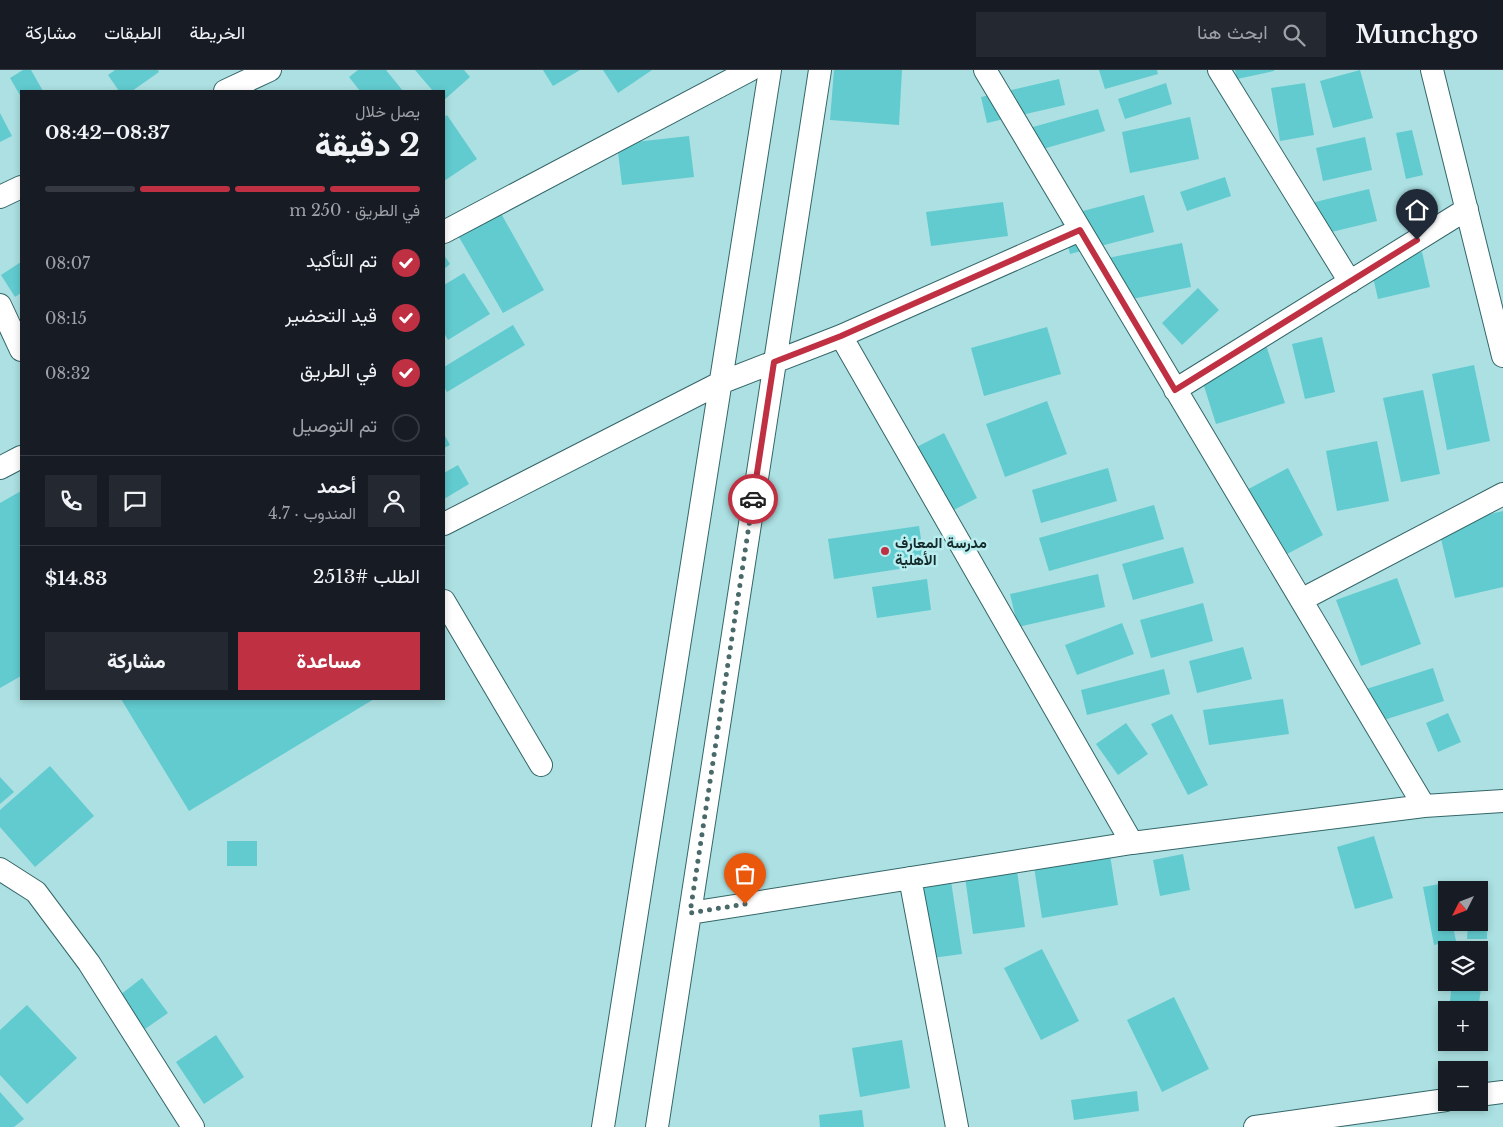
<!DOCTYPE html>
<html lang="ar">
<head>
<meta charset="utf-8">
<style>
	:root { --surface:#171b24; --page:#242831; --text:#f1f3f6; --muted:#9ea1a6; --line:#363941; --accent:#c03043 }
	body { margin:0; font-family:"Libre Baskerville",Vazirmatn,serif; background:var(--page); color:var(--text); direction:rtl; height:100vh; display:flex; flex-direction:column; font-size:19px; white-space:nowrap }
	* { box-sizing:border-box; margin:0 }
	p { font-size:16px; color:var(--muted) }
	.icon { flex:none; width:28px; height:28px; fill:none; stroke:currentColor; stroke-width:2; stroke-linecap:round; stroke-linejoin:round }
	.map { position:relative; flex:1; overflow:hidden; direction:ltr }
	.sheet { position:absolute; left:20px; top:20px; width:425px; height:610px; display:flex; flex-direction:column; background:var(--surface); border-radius:0px; box-shadow:0 2px 8px #0003; direction:rtl }
	.sheet>* { flex:none }
	.needle { width:32px; rotate:228deg }
	.tools { position:absolute; left:1438px; top:811px; display:grid; gap:10px }
	.tools a { display:grid; place-items:center; width:50px; height:50px; border-radius:0px; background:var(--surface); box-shadow:0 2px 8px #0003; font-size:25px }
	.pin { position:absolute; display:grid; place-items:center; width:42px; height:42px; color:#fff; margin:-51px -21px; border-radius:50% 50% 50% 0; rotate:-45deg; box-shadow:0 0 5px #0007 }
	.pin .icon { rotate:45deg }
	.courier { position:absolute; display:grid; place-items:center; width:50px; height:50px; margin:-25px; border:4px solid #c03043; border-radius:50%; background:#fff; color:#222; box-shadow:0 1px 6px #0007 }
	.head em { font-style:normal; font-weight:800 }
	.head div { display:flex; flex-direction:column-reverse }
	.head { display:flex; align-items:center; justify-content:space-between; height:85px; padding:0 25px }
	h1 { font-size:32px; font-weight:800; line-height:38px }
	.bar { display:grid; grid-template-columns:repeat(4,1fr); gap:8px 5px; align-content:center; height:60px; padding:0 25px }
	.bar i { height:6px; border-radius:4px; background:var(--line) }
	.bar .on { background:var(--accent) }
	.bar p { grid-column:span 4 }
	.line { display:flex; align-items:center; gap:12px; padding:0 25px; border-top:1px solid var(--line) }
	.line div { flex:1 }
	.round { display:grid; place-items:center; flex:none; width:52px; height:52px; border-radius:0px; background:var(--page) }
	ol { padding:0 25px; list-style:none }
	li { display:flex; align-items:center; gap:15px; height:55px }
	li p { margin-inline-start:auto }
	li .icon { padding:5px; border-radius:50%; background:var(--accent); color:#fff; stroke-width:4 }
	li:last-child { color:var(--muted) }
	li i { width:28px; height:28px; border:2px solid var(--line); border-radius:50% }
	.primary-button { display:flex; gap:10px; margin-top:auto; padding:10px 25px }
	.primary-button a { flex:1; height:58px; border-radius:0px; background:var(--accent); color:#fff; font-size:20px; font-weight:800; line-height:58px; text-align:center }
	.primary-button a+a { background:var(--page); color:var(--text) }
	header { display:flex; align-items:center; gap:30px; box-sizing:border-box; height:70px; padding:0 25px; background:var(--surface); border-bottom:1px solid var(--line) }
	header strong { font-size:24px }
	nav { display:flex; gap:28px; margin-inline-start:auto; font-size:18px }
	.search { width:350px; height:45px; background:var(--page); display:flex; align-items:center; gap:12px; box-sizing:border-box; padding:0 18px; border-radius:0px; color:var(--muted); font-size:19px }
	.map>svg:first-child { display:block }
	.building { fill:#61cbcf }
	.lines { fill:none; stroke-linecap:round; stroke-linejoin:round }
	.street-casing { stroke:#346668; stroke-width:24 }
	.street { stroke:#fff; stroke-width:22 }
	.done { stroke:#4a6a6a; stroke-width:5; stroke-dasharray:0 9 }
	.route { stroke:#c03043; stroke-width:6 }
	.poi-dot { fill:#c03043; stroke:#b9eef0; stroke-width:2 }
	.labels { text-anchor:middle; dominant-baseline:central; stroke-width:5; stroke-linejoin:round; paint-order:stroke }
	.poi-label { font-size:15px; font-weight:bold; fill:#152a2a; stroke:#b9eef0; text-anchor:start }
</style>
</head>
<body>
<header>
<strong>Munchgo</strong>
<div class="search"><svg class="icon" aria-label="search" viewBox="0 0 24 24"><circle cx="10" cy="10" r="6"/><path d="M15 15l6 6"/></svg>ابحث هنا</div>
<nav><a>الخريطة</a><a>الطبقات</a><a>مشاركة</a></nav>
</header>
<div class="map">
<svg width="1503" height="1057" viewBox="0 0 1503 1057">
	<rect width="100%" height="100%" fill="#ace0e2"/>
	<path class="building" d="M23,0H31L43,21H21V27L10,8Z
		M115,0H158L159,2L132,21H119L108,5Z
		M358,0H386L403,21H360L349,7Z
		M415,0H464L470,7L444,30V21H433Z
		M543,0H580L553,16Z
		M603,0H652L618,23Z
		M834,0H902L899,55L830,50Z
		M1099,0H1157L1158,4L1105,19Z
		M1235,0H1274V1L1237,9Z
		M1360,0L1373,48L1333,58L1320,11Z
		M1059,9L1065,35L987,53L981,27Z
		M1166,13L1172,34L1125,49L1118,29Z
		M1305,13L1314,65L1280,71L1271,18Z
		M1098,39L1105,61L1029,83L1022,60Z
		M0,43L12,66L0,72Z
		M447,45L477,89L444,111V47Z
		M1190,47L1199,89L1130,103L1122,62Z
		M1412,60L1423,105L1406,109L1396,63Z
		M689,66L694,107L622,115L617,74Z
		M1365,67L1372,100L1323,111L1316,78Z
		M1225,107L1231,126L1187,141L1180,122Z
		M1369,119L1377,151L1319,165L1311,133Z
		M1144,125L1154,162L1070,184L1060,147Z
		M1003,132L1008,166L931,176L926,142Z
		M498,138L544,220L503,243L456,162Z
		M1182,173L1191,217L1112,233L1103,189Z
		M1422,182L1430,217L1378,229L1370,194Z
		M444,185L450,194L444,199Z
		M21,192V223L15,227L1,205Z
		M464,203L490,244L448,270L444,263V215Z
		M1198,218L1219,240L1182,275L1162,253Z
		M513,255L525,275L447,322L444,317V297Z
		M1047,257L1061,304L984,326L971,278Z
		M1322,267L1335,322L1305,329L1292,274Z
		M1265,272L1285,333L1216,354L1197,294Z
		M1474,295L1490,371L1447,380L1432,304Z
		M1423,320L1440,404L1401,412L1383,328Z
		M1047,331L1067,384L1005,407L986,354Z
		M944,363L977,428L942,446L909,381Z
		M444,364L450,375L444,378Z
		M1377,371L1389,431L1337,441L1326,381Z
		M458,395L469,414L444,429V403Z
		M1108,398L1117,431L1041,453L1032,420Z
		M1288,398L1323,465L1272,492L1237,425Z
		M21,421V606L0,618V433Z
		M1154,435L1164,469L1049,501L1039,468Z
		M1503,441V517L1455,528L1438,456Z
		M919,456L925,495L834,509L828,469Z
		M1183,477L1194,513L1133,530L1122,494Z
		M1098,504L1105,537L1018,557L1010,524Z
		M1397,508L1421,574L1361,596L1336,530Z
		M927,509L931,540L877,548L872,517Z
		M1203,533L1213,571L1151,588L1140,550Z
		M1122,553L1134,584L1077,605L1065,575Z
		M1243,577L1252,609L1197,623L1189,591Z
		M1433,598L1444,631L1371,654L1360,621Z
		M1164,599L1170,624L1087,645L1081,620Z
		M121,629H374L189,741Z
		M1283,629L1289,664L1209,675L1203,640Z
		M1448,643L1461,672L1438,682L1426,653Z
		M1172,644L1208,715L1188,725L1151,654Z
		M1126,653L1148,684L1118,705L1096,674Z
		M50,696L94,746L35,797L0,757V740Z
		M0,707L14,722L0,734Z
		M1374,766L1393,828L1355,839L1337,777Z
		M227,771H257V796H227Z
		M1183,784L1190,820L1160,826L1153,790Z
		M1110,785L1118,835L1042,848L1034,797Z
		M1017,801L1025,857L973,864L965,807Z
		M951,811L962,884L932,888L922,815Z
		M1445,813L1446,822V852H1452L1456,871L1434,875L1423,817Z
		M1469,815L1488,816L1487,869H1467L1468,852H1479V820H1469Z
		M1042,879L1079,951L1041,970L1004,898Z
		M1479,896L1484,897L1478,940H1449L1452,912H1479Z
		M142,908L168,943L145,959L120,925Z
		M1174,927L1209,999L1162,1022L1127,950Z
		M27,935L77,988L27,1034L0,1005V960Z
		M216,965L244,1007L204,1034L176,992Z
		M902,970L910,1018L860,1027L852,978Z
		M1137,1021L1139,1041L1074,1050L1071,1030Z
		M0,1022L24,1049L14,1057H0Z
		M862,1040L864,1057H820L819,1045Z"/>
	<g class="lines">
		<defs>
			<path id="street" d="M985,0L1424,736
				M1219,0L1350,212
				M1432,0L1503,286
				M225,21L270,0
				M0,127L21,117
				M444,162L750,0
				M0,235L21,280
				M841,266L1132,773
				M1175,320L1467,139
				M0,398L21,387
				M444,454L720,313L841,266L1080,160
				M1301,530L1503,424
				M444,531L541,695
				M0,799L36,822L89,893L193,1057
				M910,808L957,1057
				M690,843L1132,773L1424,736L1503,731
				M1479,1025L1503,1022
				M603,1057L770,0
				M657,1057L820,0
				M1255,1057L1446,1030"/>
		</defs>
		<use href="#street" class="street-casing"/>
		<use href="#street" class="street"/>
	</g>
	<g class="lines">
		<path class="done" d="M745,834L690,843L753,429"/>
		<path class="route" d="M753,429L774,292L841,266L1080,160L1175,320L1417,170"/>
	</g>
	<circle class="poi-dot" cx="885" cy="481" r="5"/>
	<g class="labels">
		<g class="poi-label">
			<text x="895" y="472">مدرسة المعارف<tspan x="895" dy="17">الأهلية</tspan></text>
		</g>
	</g>
</svg>
<div class="tools">
<a><svg class="needle" viewBox="-14 -14 28 28"><path d="M0-13l5 13h-10z" fill="#e53935"/><path d="M0 13l5-13h-10z" fill="#9ea1a6"/></svg></a>
<a><svg class="icon" aria-label="layers" viewBox="0 0 24 24"><path d="M12 4l9 5-9 5-9-5zM3 14l9 5 9-5"/></svg></a>
<a>+</a>
<a>−</a>
</div>
<div class="pin" style="left:745px;top:834px;background:#ea580c"><svg class="icon" aria-label="bag" viewBox="0 0 24 24"><path d="M5 8h14l-1 12H6zM9 8a3 3 0 0 1 6 0"/></svg></div>
<div class="pin" style="left:1417px;top:170px;background:#1f2937"><svg class="icon" aria-label="home" viewBox="0 0 24 24"><path d="M3 11l9-7 9 7M6 9v11h12V9"/></svg></div>
<div class="courier" style="left:753px;top:429px"><svg class="icon" aria-label="car" viewBox="0 0 24 24"><path d="M5 17H2v-5l4-1 3-4h7l3 4 3 1v5h-3M9 17h6M6 11h13"/><circle cx="7" cy="17" r="2"/><circle cx="17" cy="17" r="2"/></svg></div>
<section class="sheet">
<div class="head"><div><h1>2 دقيقة</h1><p>يصل خلال</p></div><em>08:37–08:42</em></div>
<div class="bar"><i class="on"></i><i class="on"></i><i class="on"></i><i></i><p>في الطريق · 250 m</p></div>
<ol>
<li><svg class="icon" aria-label="check" viewBox="0 0 24 24"><path d="M5 12l5 5 9-10"/></svg>تم التأكيد<p>08:07</p></li>
<li><svg class="icon" aria-label="check" viewBox="0 0 24 24"><path d="M5 12l5 5 9-10"/></svg>قيد التحضير<p>08:15</p></li>
<li><svg class="icon" aria-label="check" viewBox="0 0 24 24"><path d="M5 12l5 5 9-10"/></svg>في الطريق<p>08:32</p></li>
<li><i></i>تم التوصيل</li>
</ol>
<div class="line" style="height:90px"><a class="round"><svg class="icon" aria-label="person" viewBox="0 0 24 24"><circle cx="12" cy="8" r="4"/><path d="M4 21q1-7 8-7t8 7"/></svg></a><div><b>أحمد</b><p>المندوب · 4.7</p></div><a class="round"><svg class="icon" aria-label="chat" viewBox="0 0 24 24"><path d="M4 5h16v11H9l-5 4z"/></svg></a><a class="round"><svg class="icon" aria-label="phone" viewBox="0 0 24 24"><path d="M5 4h4l2 5-3 2q2 4 5 5l2-3 5 2v4C11 20 4 13 5 4z"/></svg></a></div>
<div class="line" style="height:65px"><div>الطلب #2513</div><b>$14.83</b></div>
<div class="primary-button"><a>مساعدة</a><a>مشاركة</a></div>
</section>
</div>
</body>
</html>
